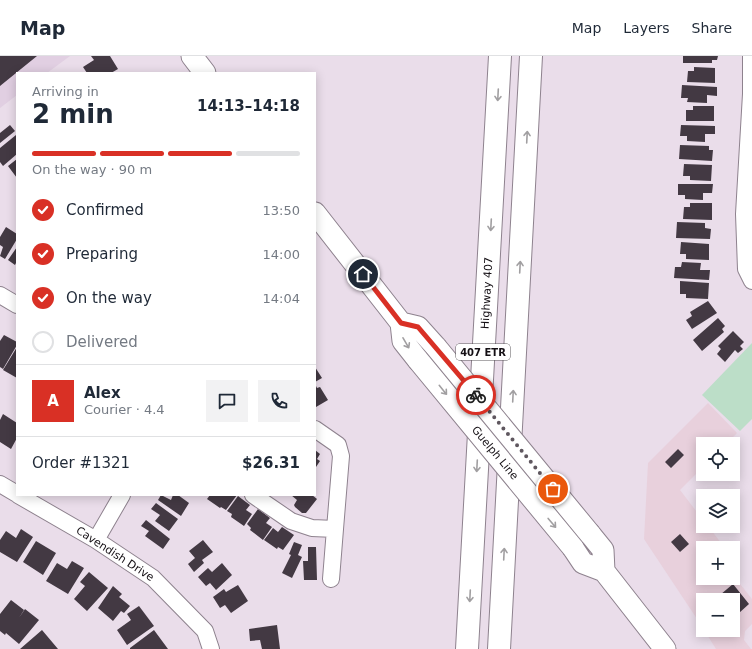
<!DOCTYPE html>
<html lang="en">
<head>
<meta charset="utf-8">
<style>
	:root { --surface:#fff; --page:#f2f2f3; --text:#1f2937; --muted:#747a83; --line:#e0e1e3; --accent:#d93025 }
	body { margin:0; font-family:"DejaVu Sans",sans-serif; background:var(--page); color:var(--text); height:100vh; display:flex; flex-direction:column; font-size:15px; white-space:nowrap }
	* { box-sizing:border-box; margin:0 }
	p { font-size:13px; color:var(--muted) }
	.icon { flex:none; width:22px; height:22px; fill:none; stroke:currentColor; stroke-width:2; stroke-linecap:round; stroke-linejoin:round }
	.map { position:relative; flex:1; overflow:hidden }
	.details { position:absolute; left:16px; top:16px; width:300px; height:424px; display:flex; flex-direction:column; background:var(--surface); border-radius:0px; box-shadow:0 2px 10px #0003 }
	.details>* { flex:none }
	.fabs { position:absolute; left:696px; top:381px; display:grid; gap:8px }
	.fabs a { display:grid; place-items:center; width:44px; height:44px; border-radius:0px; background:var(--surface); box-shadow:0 2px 10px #0003; font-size:20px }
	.pin { position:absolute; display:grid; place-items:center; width:34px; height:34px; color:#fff; margin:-17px; border:2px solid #fff; border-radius:50%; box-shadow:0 1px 4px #0007 }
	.courier { position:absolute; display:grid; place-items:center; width:40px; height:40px; margin:-20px; border:3px solid #d93025; border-radius:50%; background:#fff; color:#222; box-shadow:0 1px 5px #0007 }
	.overview em { font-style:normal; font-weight:600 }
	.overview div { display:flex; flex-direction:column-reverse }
	.overview { display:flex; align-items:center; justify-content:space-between; height:68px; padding:0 16px }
	h1 { font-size:26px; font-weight:600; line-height:30px }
	.bar { display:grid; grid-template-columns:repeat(4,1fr); gap:6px 4px; align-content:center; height:48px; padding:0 16px }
	.bar i { height:5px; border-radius:3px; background:var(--line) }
	.bar .selected { background:var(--accent) }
	.bar p { grid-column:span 4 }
	.line { display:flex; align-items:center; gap:10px; padding:0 16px; border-top:1px solid var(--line) }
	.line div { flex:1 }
	.round { display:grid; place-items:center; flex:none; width:42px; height:42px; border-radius:0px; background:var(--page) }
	ol { padding:0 16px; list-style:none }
	li { display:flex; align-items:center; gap:12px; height:44px }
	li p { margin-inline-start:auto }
	li .icon { padding:4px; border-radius:50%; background:var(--accent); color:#fff; stroke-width:4 }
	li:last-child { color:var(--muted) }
	li i { width:22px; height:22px; border:2px solid var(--line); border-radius:50% }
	header { display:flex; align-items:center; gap:24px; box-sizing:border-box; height:56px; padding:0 20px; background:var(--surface); border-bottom:1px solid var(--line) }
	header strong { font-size:19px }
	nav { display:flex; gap:22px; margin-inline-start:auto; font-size:14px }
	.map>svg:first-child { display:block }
	.built { fill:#e1cfe2 }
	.industrial { fill:#e8d0dc }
	.green { fill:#bcdec8 }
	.building { fill:#433943 }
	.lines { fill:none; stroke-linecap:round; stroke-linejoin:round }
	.minor-casing { stroke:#8e828e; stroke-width:18 }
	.major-casing { stroke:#8e828e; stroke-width:23 }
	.highway-casing { stroke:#8e828e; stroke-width:24 }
	.minor { stroke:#fff; stroke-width:16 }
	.major { stroke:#fff; stroke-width:21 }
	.highway { stroke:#fff; stroke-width:22 }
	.major-bridge-casing { stroke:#8e828e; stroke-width:23; stroke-linecap:butt }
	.major-bridge { stroke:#fff; stroke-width:21 }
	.oneway { stroke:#a19fa1 }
	.done { stroke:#5f575f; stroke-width:4; stroke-dasharray:0 7.2 }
	.route { stroke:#d93025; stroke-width:5 }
	.labels { text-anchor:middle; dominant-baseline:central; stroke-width:4; stroke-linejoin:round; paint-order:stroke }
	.shield { fill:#fff; stroke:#5a575a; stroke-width:1 }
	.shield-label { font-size:10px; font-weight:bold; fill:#140f14 }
	.street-label { font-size:11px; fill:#140f14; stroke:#fff }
</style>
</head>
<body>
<header>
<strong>Map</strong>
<nav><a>Map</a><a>Layers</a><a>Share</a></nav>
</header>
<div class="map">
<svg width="752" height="593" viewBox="0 0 752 593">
	<rect width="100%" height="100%" fill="#eaddea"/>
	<path class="built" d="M0,0H70L47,17H17V39L0,52Z"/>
	<path class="industrial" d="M708,347L737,377L726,388H703V411L680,434L703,464V470H708L725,492H703V522H733V519L752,543V568L745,575L744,584L751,593H716L704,574H733V544H703V572L644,483L648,407Z"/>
	<path class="green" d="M752,287V363L740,375L702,339Z"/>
	<path class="building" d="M0,0H37L0,30Z
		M91,0H110L118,13L111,17H87L83,11L94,4Z
		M683,0H718L717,4H712V7H683Z
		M694,11L715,12V27L687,26L688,15H694Z
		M682,29L717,31V40L707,39V47L687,46L688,42H681Z
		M693,50H714V65H686V54H693Z
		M10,69L15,75L0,87V77Z
		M681,69L715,70V78H705V86L687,85V80H680Z
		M16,79L17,98L3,110L0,106V92Z
		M680,89L709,90V94H713L712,105L679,103Z
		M17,103V122L8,110Z
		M684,108L712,109L711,125L690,124V120H683Z
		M678,128H713L712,137H703V144L685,143V139H678Z
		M690,147H712V164L683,163L684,151H690Z
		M677,166L705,167V172L711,173L710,183L676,182Z
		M6,171L17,178V183L5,203L0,200L3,191L0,189V181Z
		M681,186L709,188V204L686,203V198H680Z
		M17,191V205L15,209L8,204Z
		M682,206L701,207L700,214H710L709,224L674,222L675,211H681Z
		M680,225L709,227L708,243L686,242V238H680Z
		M708,245L717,257L692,273L686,264L692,260L690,256Z
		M718,262L725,270L722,273L724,276L702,295L693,284Z
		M733,275L744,286L740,290L743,293L738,297L735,294L725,306L717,298L721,293L718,290Z
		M4,279L17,286V289L3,313L0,311V285Z
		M17,291V322L3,314Z
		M315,311L322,322L315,326Z
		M315,328L317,332L320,331L328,344L316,351Z
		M3,358L17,367V382L11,393L0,386V364Z
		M678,393L684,399L671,412L665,406Z
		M315,394L320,398L317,403L320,405L316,411Z
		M161,439L171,444L173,439H178L189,447L181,460L158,444Z
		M210,439H237L226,454L221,451L220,452L207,443Z
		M291,439H312L317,443L306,457H302L295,451L294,449L297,444Z
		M238,440L250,449L246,454L252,458L244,470L231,461L232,458L227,455Z
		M156,447L178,463L169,475L155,465L160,459L151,453Z
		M258,453L270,462L266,467L272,471L263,484L250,474L251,472L247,468Z
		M146,464L170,483L163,493L145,480L149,475L141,470Z
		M282,471L294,479L283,494L278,491L277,493L264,484L273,472L278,476Z
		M21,473L33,481L17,506L0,496V484L6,475L16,482Z
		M680,478L689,488L680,496L671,486Z
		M203,484L213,496L202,504L204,507L194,516L188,508L195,502L189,495Z
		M36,485L56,497L43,519L23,506Z
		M294,486L302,489L298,499L302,501L292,522L282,517L291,499L289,498Z
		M308,491H316L317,524H304L303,505H308Z
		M72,505L84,512L68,538L46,525L57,507L67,513Z
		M222,507L232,519L216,534L210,527L206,530L198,521L208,512L212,516Z
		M89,516L108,532L87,555L74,543L85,530L80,526Z
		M733,528L749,548L739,557L733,550V544H714Z
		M238,529L248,545L231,557L225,549L220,552L213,541L224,533L226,536Z
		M113,530L122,538L119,541L130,550L124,557L121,555L113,565L98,552Z
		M11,544L24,554L19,562L25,553L39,564L19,588L6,577L5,579L0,575V558Z
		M139,550L154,570L127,589L117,574L131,564L127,558Z
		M277,569L280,593H262L260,584L250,585L249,573Z
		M42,574L58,593H20Z
		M154,574L168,593H130V592Z"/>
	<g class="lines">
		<defs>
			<path id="minor" d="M751,0V38L744,158L746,213L752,225
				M0,239L17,249
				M0,428L17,438
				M18,439L96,484L153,522L205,575L211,593
				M253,439L291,465L312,472L335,473L341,400L338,389L315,373
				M96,484L122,439
				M331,523L335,473"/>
			<path id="major" d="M192,0L205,17
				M315,157L401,267L403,285L418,304
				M401,267L418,271L436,291
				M590,478L603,494L604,515
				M573,492L583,507L604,515L665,593"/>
			<path id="highway" d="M467,593L500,0
				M499,593L531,0"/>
		</defs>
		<use href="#minor" class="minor-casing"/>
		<use href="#major" class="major-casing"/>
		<use href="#highway" class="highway-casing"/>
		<use href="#minor" class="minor"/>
		<use href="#major" class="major"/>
		<use href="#highway" class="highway"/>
		<defs>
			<path id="major-bridge" d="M436,291L590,478
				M418,304L573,492"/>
		</defs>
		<use href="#major-bridge" class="major-bridge-casing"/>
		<use href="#major-bridge" class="major-bridge"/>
	</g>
	<defs><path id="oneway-shaft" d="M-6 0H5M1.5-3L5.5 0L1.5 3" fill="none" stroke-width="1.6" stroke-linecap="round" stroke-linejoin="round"/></defs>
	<g class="oneway">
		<use href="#oneway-shaft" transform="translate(498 39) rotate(93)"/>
		<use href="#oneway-shaft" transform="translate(527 81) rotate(-87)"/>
		<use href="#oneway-shaft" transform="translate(491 169) rotate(93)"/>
		<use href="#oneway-shaft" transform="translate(520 211) rotate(-87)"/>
		<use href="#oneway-shaft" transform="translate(406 287) rotate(60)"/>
		<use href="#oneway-shaft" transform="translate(443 334) rotate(51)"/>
		<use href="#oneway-shaft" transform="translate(513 340) rotate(-87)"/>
		<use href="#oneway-shaft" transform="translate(477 410) rotate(93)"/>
		<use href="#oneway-shaft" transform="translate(552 467) rotate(50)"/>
		<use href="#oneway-shaft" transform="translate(504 498) rotate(-87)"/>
		<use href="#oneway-shaft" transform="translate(470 540) rotate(93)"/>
	</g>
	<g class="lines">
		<path class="done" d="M476,339L553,433"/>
		<path class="route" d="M363,218L401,267L418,271L476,339"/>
	</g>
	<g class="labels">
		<rect class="shield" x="456" y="288" width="54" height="16" rx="3"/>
		<g class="shield-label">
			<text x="483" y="296">407 ETR</text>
		</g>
		<g class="street-label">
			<text transform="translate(487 237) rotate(-87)">Highway 407</text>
			<text transform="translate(495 397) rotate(50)">Guelph Line</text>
			<text transform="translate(115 498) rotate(33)">Cavendish Drive</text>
		</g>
	</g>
</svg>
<div class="fabs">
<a><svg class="icon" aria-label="locate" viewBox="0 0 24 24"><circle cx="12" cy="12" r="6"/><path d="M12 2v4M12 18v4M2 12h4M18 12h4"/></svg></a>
<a><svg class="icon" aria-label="layers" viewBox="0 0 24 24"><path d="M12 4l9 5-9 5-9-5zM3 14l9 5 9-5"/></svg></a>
<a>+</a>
<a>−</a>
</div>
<div class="pin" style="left:553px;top:433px;background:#ea580c"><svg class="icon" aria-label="bag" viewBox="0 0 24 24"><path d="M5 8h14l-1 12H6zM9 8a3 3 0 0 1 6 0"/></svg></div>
<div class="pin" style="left:363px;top:218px;background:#1f2937"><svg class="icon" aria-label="home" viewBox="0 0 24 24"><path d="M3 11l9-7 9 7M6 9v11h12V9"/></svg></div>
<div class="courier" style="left:476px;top:339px"><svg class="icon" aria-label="bike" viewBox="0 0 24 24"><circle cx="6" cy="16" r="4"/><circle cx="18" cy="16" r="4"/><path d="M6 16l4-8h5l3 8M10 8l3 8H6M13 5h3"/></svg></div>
<section class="details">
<div class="overview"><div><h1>2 min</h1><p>Arriving in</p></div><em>14:13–14:18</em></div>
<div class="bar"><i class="selected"></i><i class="selected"></i><i class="selected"></i><i></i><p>On the way · 90 m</p></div>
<ol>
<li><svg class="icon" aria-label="check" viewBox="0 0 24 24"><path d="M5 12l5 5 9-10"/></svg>Confirmed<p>13:50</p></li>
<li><svg class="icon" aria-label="check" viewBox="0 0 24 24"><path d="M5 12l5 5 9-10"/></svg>Preparing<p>14:00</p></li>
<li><svg class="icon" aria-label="check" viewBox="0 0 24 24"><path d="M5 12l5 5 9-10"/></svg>On the way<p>14:04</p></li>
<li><i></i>Delivered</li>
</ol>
<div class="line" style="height:72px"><b class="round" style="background:var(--accent);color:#fff">A</b><div><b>Alex</b><p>Courier · 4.4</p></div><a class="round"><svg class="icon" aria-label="chat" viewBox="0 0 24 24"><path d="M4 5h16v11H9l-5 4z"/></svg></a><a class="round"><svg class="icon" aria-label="phone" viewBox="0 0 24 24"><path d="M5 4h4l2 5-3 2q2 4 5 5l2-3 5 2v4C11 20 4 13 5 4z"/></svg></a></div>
<div class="line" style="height:52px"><div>Order #1321</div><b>$26.31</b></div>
</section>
</div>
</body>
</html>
